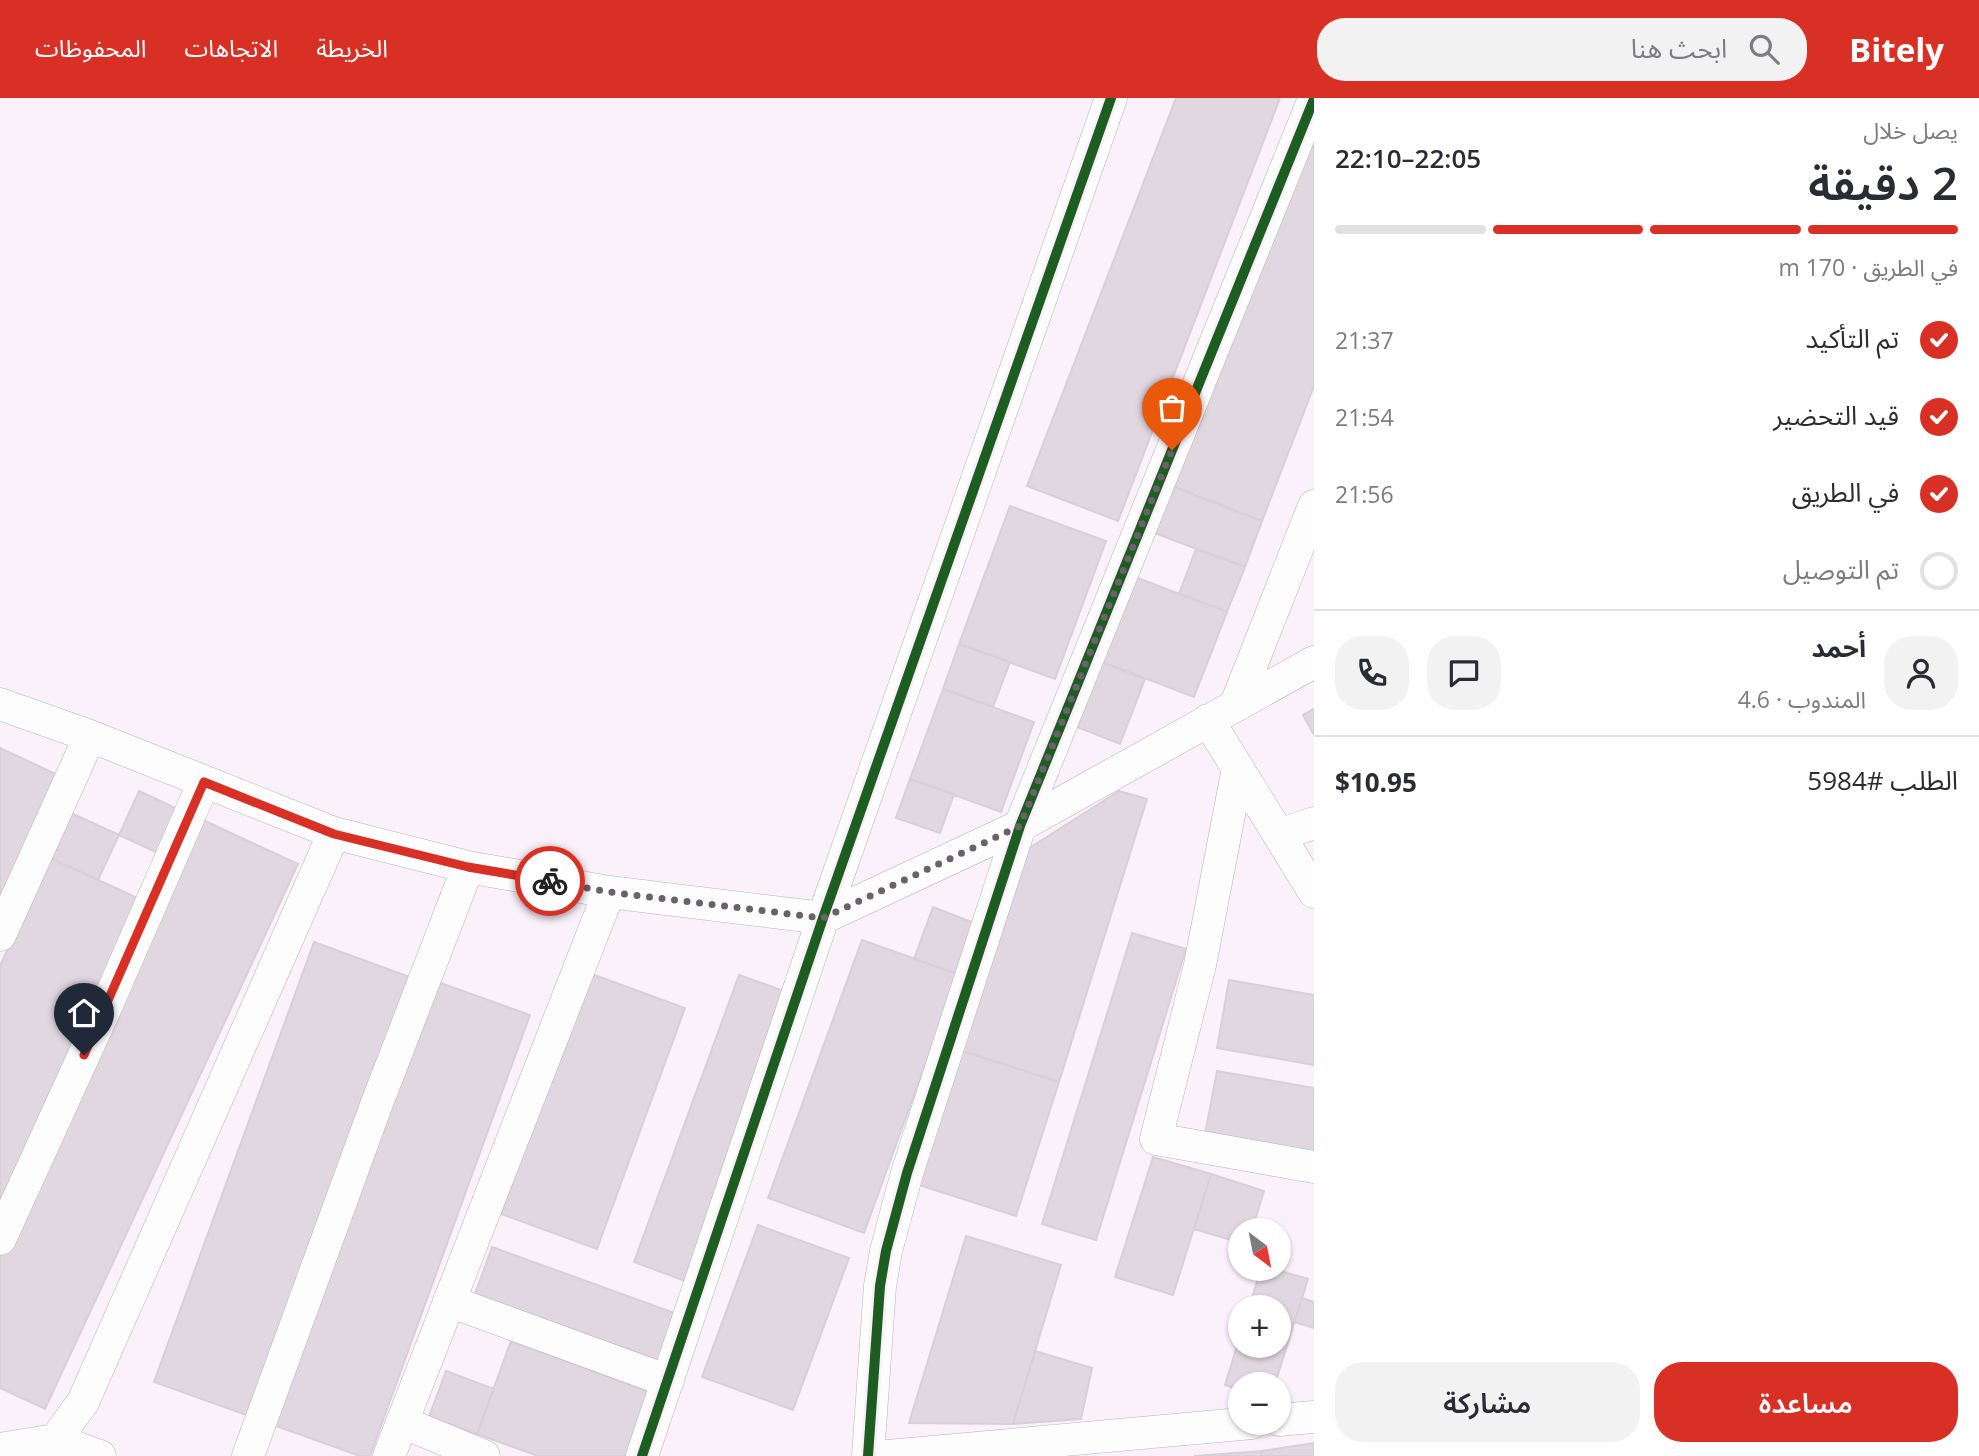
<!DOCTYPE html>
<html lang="ar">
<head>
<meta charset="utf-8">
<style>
	:root { --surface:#fff; --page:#f2f2f3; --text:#2b2b33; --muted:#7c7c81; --line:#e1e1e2; --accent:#d93025 }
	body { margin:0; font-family:"Open Sans","Noto Sans Arabic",sans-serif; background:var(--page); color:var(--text); direction:rtl; height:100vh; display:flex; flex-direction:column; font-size:26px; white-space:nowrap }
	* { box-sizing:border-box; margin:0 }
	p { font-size:23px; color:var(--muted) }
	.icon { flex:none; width:38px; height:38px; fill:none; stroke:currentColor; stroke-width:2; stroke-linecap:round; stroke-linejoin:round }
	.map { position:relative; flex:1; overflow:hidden; direction:ltr }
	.sheet { display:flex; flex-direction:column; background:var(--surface); width:665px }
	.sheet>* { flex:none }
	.needle { width:46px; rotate:148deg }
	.tools { position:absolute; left:1228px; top:1120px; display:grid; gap:14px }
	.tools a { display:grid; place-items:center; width:63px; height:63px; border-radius:50%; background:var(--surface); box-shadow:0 2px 5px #0004; font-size:35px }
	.pin { position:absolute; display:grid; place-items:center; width:60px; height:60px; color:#fff; margin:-72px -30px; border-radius:50% 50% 50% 0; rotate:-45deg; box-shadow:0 0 7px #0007 }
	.pin .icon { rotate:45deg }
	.courier { position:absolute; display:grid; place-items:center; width:70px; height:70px; margin:-35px; border:5px solid #d93025; border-radius:50%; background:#fff; color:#222; box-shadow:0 2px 9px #0007 }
	.overview em { font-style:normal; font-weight:600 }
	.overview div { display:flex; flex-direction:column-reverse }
	.overview { display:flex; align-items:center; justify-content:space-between; height:119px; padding:0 21px }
	h1 { font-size:46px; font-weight:600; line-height:52px }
	.bar { display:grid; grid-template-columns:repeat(4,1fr); gap:10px 7px; align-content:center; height:84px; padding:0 21px }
	.bar i { height:9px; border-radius:5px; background:var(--line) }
	.bar .on { background:var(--accent) }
	.bar p { grid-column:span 4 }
	.line { display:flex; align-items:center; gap:18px; padding:0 21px; border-top:2px solid var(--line) }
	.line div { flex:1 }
	.round { display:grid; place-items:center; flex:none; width:74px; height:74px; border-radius:28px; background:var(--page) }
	ol { padding:0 21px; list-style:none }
	li { display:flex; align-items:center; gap:21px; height:77px }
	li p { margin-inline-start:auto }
	li .icon { padding:7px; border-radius:50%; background:var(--accent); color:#fff; stroke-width:4 }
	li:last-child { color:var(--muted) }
	li i { width:38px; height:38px; border:4px solid var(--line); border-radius:50% }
	.action { display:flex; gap:14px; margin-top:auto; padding:14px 21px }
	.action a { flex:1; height:80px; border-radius:28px; background:var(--accent); color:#fff; font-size:28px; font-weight:600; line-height:80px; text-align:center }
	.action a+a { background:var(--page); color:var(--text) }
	header { display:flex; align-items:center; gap:42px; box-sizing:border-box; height:98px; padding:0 35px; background:var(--accent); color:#fff }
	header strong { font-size:33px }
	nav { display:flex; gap:38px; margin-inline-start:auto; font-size:24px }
	.search { width:490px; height:63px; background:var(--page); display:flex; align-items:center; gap:18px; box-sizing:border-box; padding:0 24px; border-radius:28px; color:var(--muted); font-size:26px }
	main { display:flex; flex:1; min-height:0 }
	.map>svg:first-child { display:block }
	.building { fill:#e1d7e0; stroke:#d8cfd8; stroke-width:2 }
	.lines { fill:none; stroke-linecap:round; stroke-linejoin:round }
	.minor-casing { stroke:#bab0b9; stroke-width:33 }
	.minor { stroke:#fefdfe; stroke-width:32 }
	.cycleway-casing { stroke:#ffedfd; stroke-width:15 }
	.cycleway { stroke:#1b5e20; stroke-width:10 }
	.done { stroke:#6b616a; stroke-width:7; stroke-dasharray:0 12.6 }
	.route { stroke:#d93025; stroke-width:9 }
</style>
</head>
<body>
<header>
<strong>Bitely</strong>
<div class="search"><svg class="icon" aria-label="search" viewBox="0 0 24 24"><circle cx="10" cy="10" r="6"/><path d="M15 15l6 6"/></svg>ابحث هنا</div>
<nav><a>الخريطة</a><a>الاتجاهات</a><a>المحفوظات</a></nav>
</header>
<main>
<section class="sheet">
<div class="overview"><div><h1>2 دقيقة</h1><p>يصل خلال</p></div><em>22:05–22:10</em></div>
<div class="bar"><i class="on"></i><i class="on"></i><i class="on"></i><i></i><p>في الطريق · 170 m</p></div>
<ol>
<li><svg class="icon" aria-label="check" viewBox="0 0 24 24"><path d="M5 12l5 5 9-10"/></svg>تم التأكيد<p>21:37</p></li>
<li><svg class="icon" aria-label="check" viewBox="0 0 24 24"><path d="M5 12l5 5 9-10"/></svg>قيد التحضير<p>21:54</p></li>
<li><svg class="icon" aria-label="check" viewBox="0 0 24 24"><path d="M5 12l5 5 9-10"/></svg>في الطريق<p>21:56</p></li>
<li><i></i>تم التوصيل</li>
</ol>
<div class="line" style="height:126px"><a class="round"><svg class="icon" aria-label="person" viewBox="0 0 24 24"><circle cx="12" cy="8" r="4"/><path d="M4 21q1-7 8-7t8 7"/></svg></a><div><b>أحمد</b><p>المندوب · 4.6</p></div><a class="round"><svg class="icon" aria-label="chat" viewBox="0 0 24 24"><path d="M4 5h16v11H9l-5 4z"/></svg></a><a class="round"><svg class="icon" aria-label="phone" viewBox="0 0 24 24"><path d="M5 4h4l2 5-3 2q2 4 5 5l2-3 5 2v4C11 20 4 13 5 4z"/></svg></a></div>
<div class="line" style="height:91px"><div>الطلب #5984</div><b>$10.95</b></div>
<div class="action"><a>مساعدة</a><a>مشاركة</a></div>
</section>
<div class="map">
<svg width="1314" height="1358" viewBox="0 0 1314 1358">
	<rect width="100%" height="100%" fill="#fbf1fa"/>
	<path class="building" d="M1176,0H1280L1118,423L1027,388Z
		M1314,18V288L1262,423L1172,388Z
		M1172,388L1262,423L1245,469L1154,435Z
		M1010,408L1106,443L1055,581L959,546Z
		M1196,451L1245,469L1227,514L1179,496Z
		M1135,479L1227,514L1194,599L1102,564Z
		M959,546L1010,564L993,609L943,591Z
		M1102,564L1145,581L1120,646L1077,629Z
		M943,591L1034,624L1001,714L910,681Z
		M1314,611V637L1303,617Z
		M0,650L60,678L0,807Z
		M910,681L954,696L940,735L896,720Z
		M139,693L186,715L166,759L119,737Z
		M1119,693L1147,701L1059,984L962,953L1028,751Z
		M71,715L119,737L98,782L50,760Z
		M203,722L298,766L45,1311L0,1290V1159Z
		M50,760L142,802L0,1108V868Z
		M933,809L977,826L958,876L914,861Z
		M1132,835L1186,851L1096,1142L1042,1126Z
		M862,842L958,876L864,1135L768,1100Z
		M314,844L410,879L249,1318L154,1284Z
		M589,875L685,910L597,1151L501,1116Z
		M739,877L790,895L685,1183L634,1164Z
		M1229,882L1314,897V967L1217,950Z
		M435,883L530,917L370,1358H360L273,1327Z
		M962,953L1059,984L1016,1118L919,1087Z
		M1217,973L1314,990V1055L1205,1036Z
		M1153,1059L1211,1076L1173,1197L1115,1179Z
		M1211,1076L1264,1093L1252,1132H1241V1145L1194,1131Z
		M758,1127L849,1160L793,1312L702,1279Z
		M966,1138L1061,1167L1013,1326L909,1325Z
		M492,1149L683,1218L666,1265L475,1196Z
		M1261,1171H1274L1308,1181L1275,1286H1241V1292L1225,1287L1241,1235V1248H1279V1209H1249Z
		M1302,1200L1314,1204V1230L1294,1224Z
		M511,1243L658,1297L636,1358H538L477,1336Z
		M1035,1253L1092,1270L1081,1321L1013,1326Z
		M446,1273L494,1291L477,1336L429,1319Z
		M1314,1345V1358H1261L1262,1353Z
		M1262,1353L1261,1358H1194Z"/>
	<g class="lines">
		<defs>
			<path id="minor" d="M0,606L90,638L334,735L468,769L609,794L823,820L1020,728L1314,564
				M1236,606L1314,408
				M1208,622L1314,794
				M1238,670L1200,867L1156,1041L1314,1069
				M1279,737L1314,725
				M0,837L90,638
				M0,1141L105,911L204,684
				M449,1203L668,1283
				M1279,1322L1314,1319
				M402,1324L484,1358
				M0,1351L55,1342L100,1358
				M49,1358L55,1342L83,1304L334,735
				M248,1358L377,1005L468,769
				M389,1358L609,794
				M642,1358L823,820L1111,0
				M868,1358L880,1188L886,1153L907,1075L1020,728L1314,1
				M888,1358L1252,1325"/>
		</defs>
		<use href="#minor" class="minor-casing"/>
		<use href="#minor" class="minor"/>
		<defs>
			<path id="cycleway" d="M642,1358L823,820L1111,0
				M868,1358L880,1188L886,1153L907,1075L1020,728L1314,1"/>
		</defs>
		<use href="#cycleway" class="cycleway-casing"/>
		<use href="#cycleway" class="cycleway"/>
	</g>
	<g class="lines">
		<path class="done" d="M550,783L609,794L823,820L1020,728L1172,352"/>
		<path class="route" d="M84,957L204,684L334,736L468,769L550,783"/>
	</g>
</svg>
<div class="tools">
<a><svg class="needle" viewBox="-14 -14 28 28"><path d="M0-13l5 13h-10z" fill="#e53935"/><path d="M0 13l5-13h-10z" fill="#7c7c81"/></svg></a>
<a>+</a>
<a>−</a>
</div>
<div class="pin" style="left:1172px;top:352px;background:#ea580c"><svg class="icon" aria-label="bag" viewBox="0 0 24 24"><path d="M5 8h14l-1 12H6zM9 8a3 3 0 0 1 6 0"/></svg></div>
<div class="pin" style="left:84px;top:957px;background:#1f2937"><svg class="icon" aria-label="home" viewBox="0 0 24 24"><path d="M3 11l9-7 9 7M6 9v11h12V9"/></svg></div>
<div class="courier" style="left:550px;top:783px"><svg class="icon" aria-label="bike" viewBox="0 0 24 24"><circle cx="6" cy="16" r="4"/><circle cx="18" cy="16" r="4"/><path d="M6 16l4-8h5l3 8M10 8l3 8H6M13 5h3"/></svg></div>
</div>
</main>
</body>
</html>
